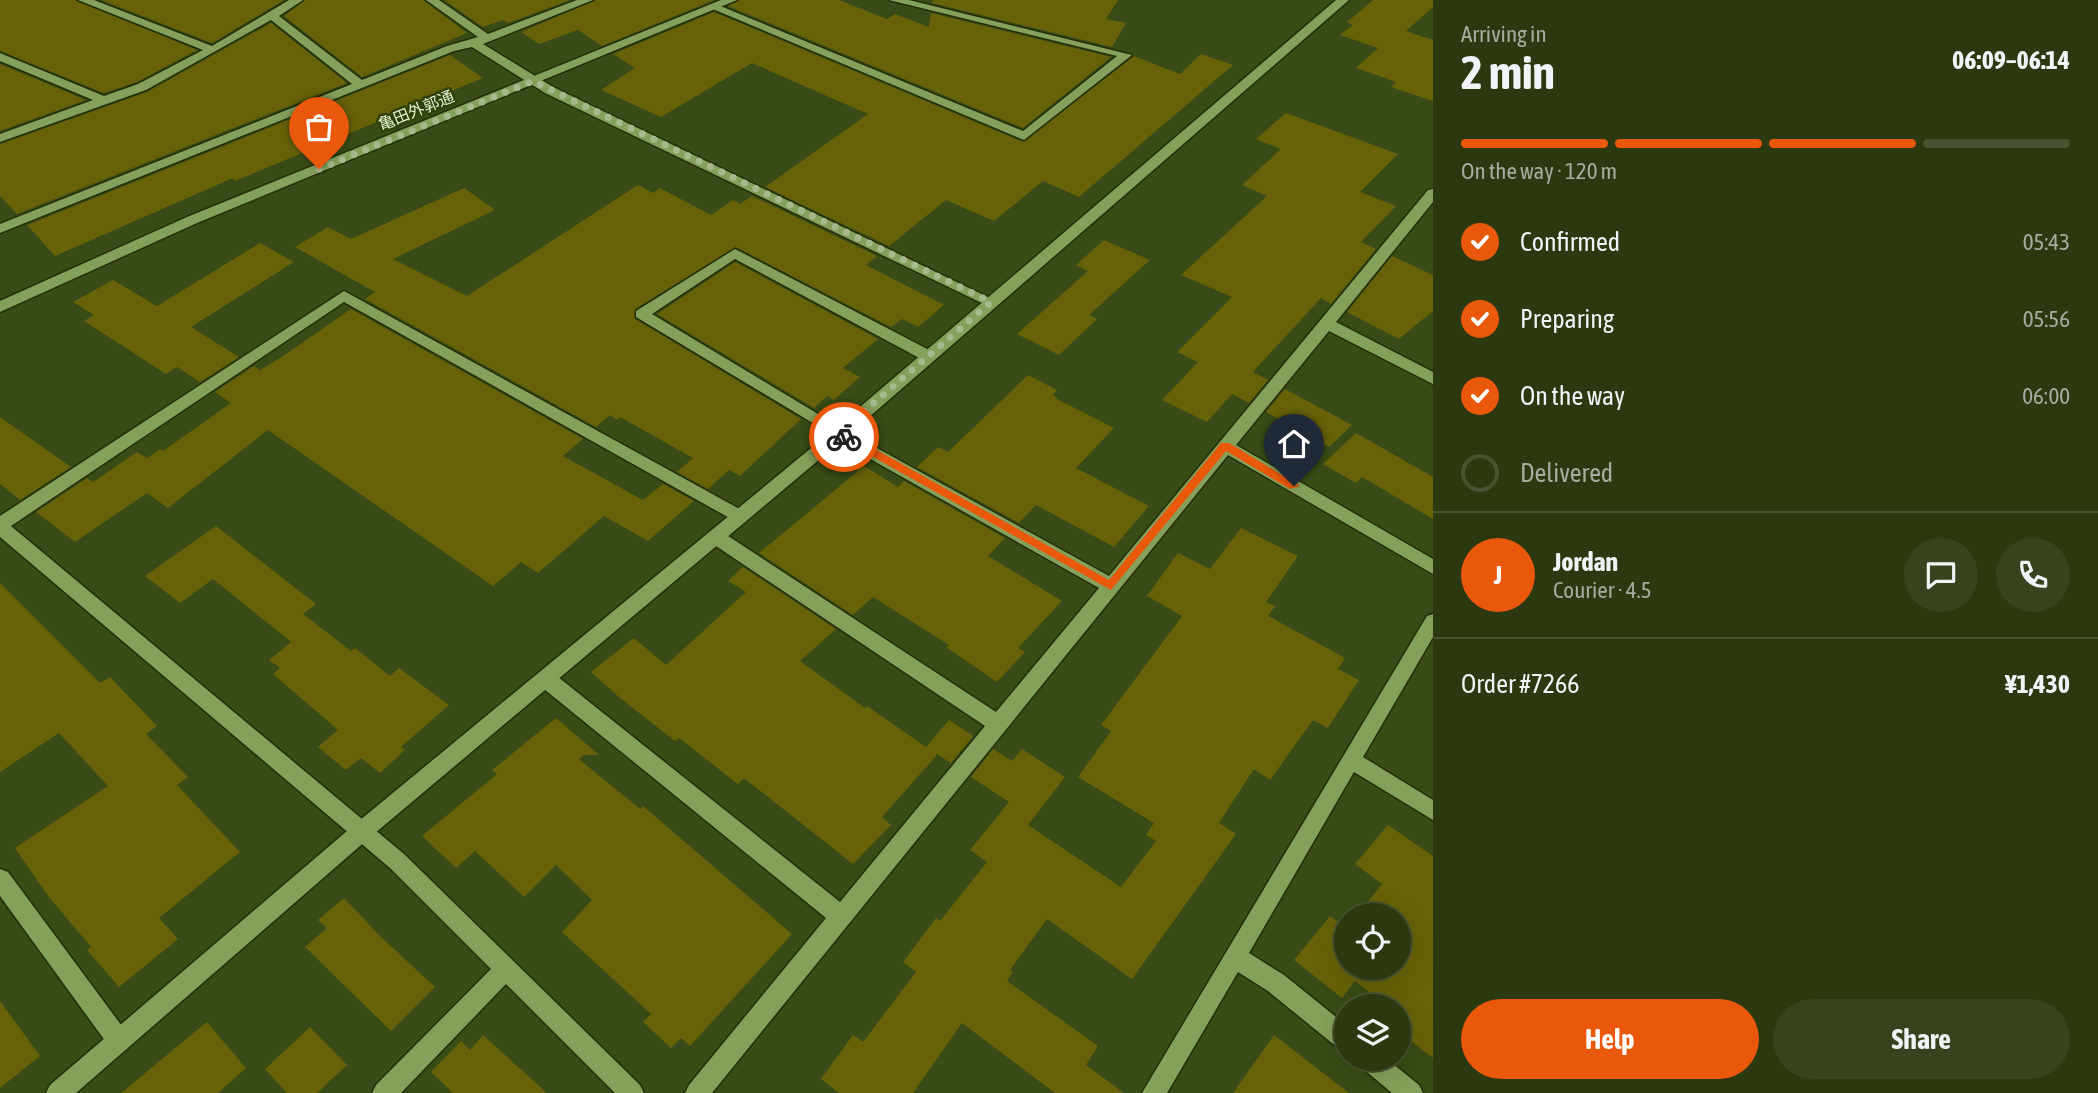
<!DOCTYPE html>
<html lang="en">
<head>
<meta charset="utf-8">
<style>
	:root { --surface:#2b3810; --page:#37431e; --text:#f1f3f6; --muted:#a6ac9f; --line:#475230; --accent:#ea580c }
	body { margin:0; font-family:"Asap Condensed","Noto Sans JP",sans-serif; background:var(--page); color:var(--text); height:100vh; display:flex; flex-direction:column; font-size:26px; white-space:nowrap }
	* { box-sizing:border-box; margin:0 }
	p { font-size:23px; color:var(--muted) }
	.icon { flex:none; width:38px; height:38px; fill:none; stroke:currentColor; stroke-width:2; stroke-linecap:round; stroke-linejoin:round }
	.map { position:relative; flex:1; overflow:hidden }
	.drawer { display:flex; flex-direction:column; background:var(--surface); width:665px }
	.drawer>* { flex:none }
	.buttons { position:absolute; left:1334px; top:903px; display:grid; gap:14px }
	.buttons a { display:grid; place-items:center; width:77px; height:77px; border-radius:50%; background:var(--surface); box-shadow:0 7px 28px #0002,0 0 0 2px var(--line); font-size:35px }
	.pin { position:absolute; display:grid; place-items:center; width:60px; height:60px; color:#fff; margin:-72px -30px; border-radius:50% 50% 50% 0; rotate:-45deg; box-shadow:0 0 7px #0007 }
	.pin .icon { rotate:45deg }
	.courier { position:absolute; display:grid; place-items:center; width:70px; height:70px; margin:-35px; border:5px solid #ea580c; border-radius:50%; background:#fff; color:#222; box-shadow:0 2px 9px #0007 }
	.head em { font-style:normal; font-weight:700 }
	.head div { display:flex; flex-direction:column-reverse }
	.head { display:flex; align-items:center; justify-content:space-between; height:119px; padding:0 28px }
	h1 { font-size:46px; font-weight:700; line-height:52px }
	.bar { display:grid; grid-template-columns:repeat(4,1fr); gap:10px 7px; align-content:center; height:84px; padding:0 28px }
	.bar i { height:9px; border-radius:5px; background:var(--line) }
	.bar .current { background:var(--accent) }
	.bar p { grid-column:span 4 }
	.line { display:flex; align-items:center; gap:18px; padding:0 28px; border-top:2px solid var(--line) }
	.line div { flex:1 }
	.round { display:grid; place-items:center; flex:none; width:74px; height:74px; border-radius:37px; background:var(--page) }
	ol { padding:0 28px; list-style:none }
	li { display:flex; align-items:center; gap:21px; height:77px }
	li p { margin-inline-start:auto }
	li .icon { padding:7px; border-radius:50%; background:var(--accent); color:#fff; stroke-width:4 }
	li:last-child { color:var(--muted) }
	li i { width:38px; height:38px; border:4px solid var(--line); border-radius:50% }
	.primary-button { display:flex; gap:14px; margin-top:auto; padding:14px 28px }
	.primary-button a { flex:1; height:80px; border-radius:42px; background:var(--accent); color:#fff; font-size:28px; font-weight:700; line-height:80px; text-align:center }
	.primary-button a+a { background:var(--page); color:var(--text) }
	main { display:flex; flex:1; min-height:0 }
	.map>svg:first-child { display:block }
	.building { fill:#676208 }
	.lines { fill:none; stroke-linecap:round; stroke-linejoin:round }
	.minor-casing { stroke:#232f0a; stroke-width:3 }
	.tertiary-casing { stroke:#232f0a; stroke-width:3 }
	.minor { fill:#85a05a; fill-rule:evenodd }
	.tertiary { fill:#85a05a; fill-rule:evenodd }
	.route { fill:#ea580c }
	.done { stroke:#a8b88e; stroke-width:7; stroke-dasharray:0 12.6 }
	.labels { text-anchor:middle; dominant-baseline:central; stroke-width:5; stroke-linejoin:round; paint-order:stroke }
	.far-street-label { font-size:16px; fill:#e4f3cf; stroke:#2f4009 }
</style>
</head>
<body>
<main>
<div class="map">
<svg width="1433" height="1093" viewBox="0 0 1433 1093">
	<rect width="100%" height="100%" fill="#394b16"/>
	<path class="building" d="M0,0H75L197,50L137,82L104,93L0,51Z
		M101,0H284L212,43Z
		M305,0H423L467,33L362,77L284,16Z
		M444,0H570L508,23L503,20L483,27Z
		M596,0H714L602,46L578,30L539,44L521,32Z
		M739,0H839L887,19L895,14L929,27L931,13L1111,57L1023,128L728,6Z
		M933,0H1118L1106,19L1126,23L1112,47L932,3Z
		M1373,0H1433V7L1406,31L1433,40V101L1391,87L1396,82L1356,68L1378,48L1340,35L1353,25L1347,22Z
		M714,12L1023,142L1134,56L1180,74L1201,54L1233,65L1079,197L1043,181L994,221L946,200L889,246L765,187L868,114L752,63L661,117L601,90L635,68L613,54Z
		M271,23L347,83L17,214L0,196V144L147,92Z
		M450,55L483,78L235,181L233,178L55,256L27,225Z
		M0,64L86,100L0,131Z
		M1286,113L1398,154L1360,192L1396,206L1361,242L1376,249L1331,304L1321,298L1253,372L1268,380L1249,403L1232,394L1207,422L1162,400L1198,362L1177,352L1232,297L1181,275L1267,196L1242,185L1281,149L1256,139Z
		M638,185L653,193L660,188L711,215L733,200L740,204L752,196L877,256L866,265L944,305L918,327L902,319L891,327L736,247L635,309V319L801,419L740,476L729,470L708,489L677,472L693,458L620,417L618,420L610,415L596,427L365,299L375,292L295,247L328,227L351,239L464,188L495,210L393,259L467,296Z
		M1104,240L1150,260L1089,315L1097,319L1059,355L1017,334L1088,271L1076,265Z
		M260,243L294,262L191,327L239,357L200,382L177,367L166,374L84,321L94,315L73,302L113,280L157,306Z
		M1392,256L1433,275V311L1399,339L1347,312Z
		M735,262L878,339L843,368L860,377L834,400L827,396L814,408L657,314Z
		M351,309L583,439L563,456L643,500L663,484L694,501L648,541L604,516L538,573L521,562L493,586L268,430L168,508L147,493L75,542L36,512L87,478L93,482L137,452L147,458L160,449L163,451L231,403L215,392L254,366L260,370L283,356Z
		M1028,375L1057,390L1053,395L1059,400L1114,428L1076,468L1149,506L1114,547L1036,505L1019,523L917,467L938,447L948,452Z
		M1285,389L1352,425L1329,447L1266,412Z
		M0,417L71,467L20,500L0,484Z
		M1356,433L1433,477V519L1362,477L1356,483L1323,464Z
		M864,466L898,487L904,481L1005,538L988,556L1062,601L1018,648L1025,652L997,682L946,647L949,645L873,597L853,615L759,553Z
		M216,526L316,604L303,614L351,651L355,648L390,676L399,668L449,705L401,747L405,750L380,773L361,758L346,770L318,747L338,730L273,674L280,668L269,660L291,642L213,579L180,603L145,576Z
		M1241,528L1298,556L1266,602L1275,606L1268,616L1345,658L1338,669L1359,680L1328,728L1313,720L1270,780L1254,769L1219,823L1236,834L1132,979L1047,919L1010,970L1013,972L1007,981L1098,1046L1086,1065L1124,1093H1055L962,1023L913,1093H839L821,1079L853,1035L863,1042L916,972L903,962L936,918L940,921L987,862L970,850L1009,802L971,777L993,749L1012,761L1022,749L1065,777L1028,825L1121,887L1156,841L1146,835L1154,823L1078,777L1111,731L1101,725L1182,616L1147,596L1178,553L1210,569Z
		M743,567L836,629L800,661L865,708L867,706L926,747L949,720L973,736L951,763L935,753L937,755L882,817L891,825L853,864L744,778L738,784L679,738L675,741L620,698L591,672L634,638L666,665L746,592L728,581Z
		M0,583L100,683L110,677L157,726L146,734L188,777L177,785L240,852L159,918L178,939L119,987L87,950L91,947L48,896L15,848L108,786L59,733L0,772Z
		M556,718L599,755H584L579,759L640,809L643,806L792,934L690,1046L681,1038L671,1048L643,1022L651,1014L562,932L592,900L556,865L524,897L475,851L456,868L422,836L497,774L492,770Z
		M1388,825L1433,856V1058L1398,1031V1006H1387L1355,981L1342,998L1294,960L1330,916L1346,928V968H1398V915H1357L1382,884L1355,864Z
		M344,898L381,937L435,987L391,1031L305,947L327,928L318,920Z
		M0,1001L40,1056L0,1088Z
		M207,1022L246,1068L218,1093H121Z
		M310,1027L347,1065L317,1093H287L265,1069Z
		M483,1035L547,1093H453L431,1072L461,1041L470,1050Z
		M1274,1035L1349,1093H1233Z"/>
	<g class="lines">
		<defs>
			<path id="minor" d="M78,0H94L212,46L289,0H303L279,16L362,80L447,46L478,37L426,0H439L488,34L577,0H593L483,44L553,87L998,302L996,305H986L545,93L472,47L454,51L0,233V224L352,84L271,20L146,90L0,142V134L93,100L0,61V53L104,96L138,84L203,50Z
				M889,0H909L1132,55L1024,140L708,7L718,5L1023,131L1117,56Z
				M1433,189V202L1336,322L1433,372V384L1329,331L1236,445L1433,559V574L1228,455L712,1093H685L689,1085L826,918L539,685L536,679L539,673L546,671L553,673L840,902L985,726L710,542L707,537L710,532H722L996,712L1099,588L833,438L831,434L636,317V311L735,249L933,352L936,356L933,360H923L735,259L652,314L848,432L1109,576L1428,190Z
				M344,291L745,512L748,516L745,520H733L344,302L11,526L404,854L640,1085L644,1093H615L506,984L401,1093H372L376,1085L491,969L390,868L0,537V516Z
				M1433,614V637L1363,757L1433,800V820L1354,772L1249,953L1284,975L1346,1025V1052L1338,1048L1268,991L1238,972L1167,1093H1142L1427,616Z
				M0,869L8,872L127,1033L131,1041L127,1049L119,1053L111,1049L0,896Z
				M1357,1059H1387L1419,1085L1423,1093H1392L1361,1067Z"/>
			<path id="tertiary" d="M721,0H737L197,223L0,312V301L187,217Z
				M1336,0H1349L845,438L368,839L76,1093H46L50,1085L354,825L833,430Z"/>
		</defs>
		<use href="#minor" class="minor-casing"/>
		<use href="#tertiary" class="tertiary-casing"/>
		<use href="#minor" class="minor"/>
		<use href="#tertiary" class="tertiary"/>
	</g>
	<path class="route" d="M841,434H848L1109,580L1221,443H1229L1300,486L1290,489L1226,451L1111,590L841,439Z"/>
	<g class="lines">
		<path class="done" d="M319,169L533,81L991,302L839,433L844,437"/>
	</g>
	<g class="labels">
		<g class="far-street-label">
			<text transform="translate(416 110) rotate(-22)">亀田外郭通</text>
		</g>
	</g>
</svg>
<div class="buttons">
<a><svg class="icon" aria-label="locate" viewBox="0 0 24 24"><circle cx="12" cy="12" r="6"/><path d="M12 2v4M12 18v4M2 12h4M18 12h4"/></svg></a>
<a><svg class="icon" aria-label="layers" viewBox="0 0 24 24"><path d="M12 4l9 5-9 5-9-5zM3 14l9 5 9-5"/></svg></a>
</div>
<div class="pin" style="left:319px;top:169px;background:#ea580c"><svg class="icon" aria-label="bag" viewBox="0 0 24 24"><path d="M5 8h14l-1 12H6zM9 8a3 3 0 0 1 6 0"/></svg></div>
<div class="pin" style="left:1294px;top:486px;background:#1f2937"><svg class="icon" aria-label="home" viewBox="0 0 24 24"><path d="M3 11l9-7 9 7M6 9v11h12V9"/></svg></div>
<div class="courier" style="left:844px;top:437px"><svg class="icon" aria-label="bike" viewBox="0 0 24 24"><circle cx="6" cy="16" r="4"/><circle cx="18" cy="16" r="4"/><path d="M6 16l4-8h5l3 8M10 8l3 8H6M13 5h3"/></svg></div>
</div>
<section class="drawer">
<div class="head"><div><h1>2 min</h1><p>Arriving in</p></div><em>06:09–06:14</em></div>
<div class="bar"><i class="current"></i><i class="current"></i><i class="current"></i><i></i><p>On the way · 120 m</p></div>
<ol>
<li><svg class="icon" aria-label="check" viewBox="0 0 24 24"><path d="M5 12l5 5 9-10"/></svg>Confirmed<p>05:43</p></li>
<li><svg class="icon" aria-label="check" viewBox="0 0 24 24"><path d="M5 12l5 5 9-10"/></svg>Preparing<p>05:56</p></li>
<li><svg class="icon" aria-label="check" viewBox="0 0 24 24"><path d="M5 12l5 5 9-10"/></svg>On the way<p>06:00</p></li>
<li><i></i>Delivered</li>
</ol>
<div class="line" style="height:126px"><b class="round" style="background:var(--accent);color:#fff">J</b><div><b>Jordan</b><p>Courier · 4.5</p></div><a class="round"><svg class="icon" aria-label="chat" viewBox="0 0 24 24"><path d="M4 5h16v11H9l-5 4z"/></svg></a><a class="round"><svg class="icon" aria-label="phone" viewBox="0 0 24 24"><path d="M5 4h4l2 5-3 2q2 4 5 5l2-3 5 2v4C11 20 4 13 5 4z"/></svg></a></div>
<div class="line" style="height:91px"><div>Order #7266</div><b>¥1,430</b></div>
<div class="primary-button"><a>Help</a><a>Share</a></div>
</section>
</main>
</body>
</html>
